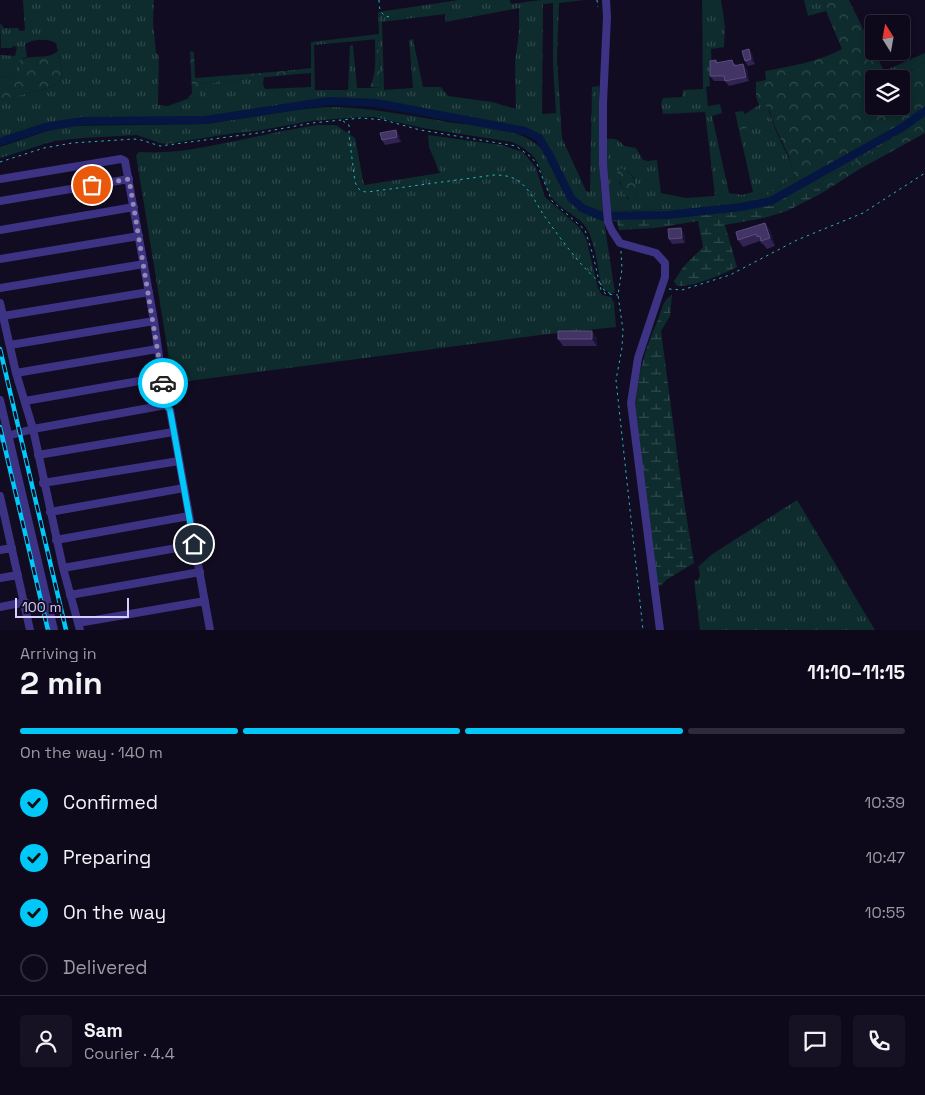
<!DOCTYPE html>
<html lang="en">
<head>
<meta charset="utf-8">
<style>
	:root { --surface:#0e091a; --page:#171223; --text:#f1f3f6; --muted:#9b9aa2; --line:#2e2a39; --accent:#00c8f8 }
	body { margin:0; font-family:"Space Grotesk",sans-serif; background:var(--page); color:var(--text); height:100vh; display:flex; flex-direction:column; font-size:19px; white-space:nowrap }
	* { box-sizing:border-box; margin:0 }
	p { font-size:16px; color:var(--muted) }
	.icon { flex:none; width:28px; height:28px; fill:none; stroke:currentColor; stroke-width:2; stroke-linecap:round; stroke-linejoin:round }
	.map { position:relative; height:630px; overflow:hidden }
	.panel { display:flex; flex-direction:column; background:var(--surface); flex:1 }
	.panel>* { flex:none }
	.needle { width:32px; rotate:349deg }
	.buttons { position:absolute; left:865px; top:15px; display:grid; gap:10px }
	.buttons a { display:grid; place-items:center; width:45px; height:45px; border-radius:5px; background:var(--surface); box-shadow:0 2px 8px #0003,0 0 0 1px var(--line); font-size:25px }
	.scale { position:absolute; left:15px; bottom:12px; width:114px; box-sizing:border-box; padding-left:5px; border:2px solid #d7cdff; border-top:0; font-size:14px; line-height:18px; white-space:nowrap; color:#d7cdff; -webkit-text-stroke:4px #120c22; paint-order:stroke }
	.pin { position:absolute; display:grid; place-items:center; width:42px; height:42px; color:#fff; margin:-21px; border:2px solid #fff; border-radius:50%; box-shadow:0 1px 5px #0007 }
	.courier { position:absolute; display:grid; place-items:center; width:50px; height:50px; margin:-25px; border:4px solid #00c8f8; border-radius:50%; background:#fff; color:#222; box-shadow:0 1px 6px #0007 }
	.overview em { font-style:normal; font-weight:800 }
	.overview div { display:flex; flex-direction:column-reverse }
	.overview { display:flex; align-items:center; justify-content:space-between; height:85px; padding:0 20px }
	h1 { font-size:32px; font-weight:800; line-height:38px }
	.bar { display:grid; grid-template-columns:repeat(4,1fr); gap:8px 5px; align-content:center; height:60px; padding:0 20px }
	.bar i { height:6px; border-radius:4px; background:var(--line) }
	.bar .active { background:var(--accent) }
	.bar p { grid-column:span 4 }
	.line { display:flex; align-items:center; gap:12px; padding:0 20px; border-top:1px solid var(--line) }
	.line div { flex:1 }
	.round { display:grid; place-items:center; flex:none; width:52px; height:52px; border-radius:5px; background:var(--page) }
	ol { padding:0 20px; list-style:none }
	li { display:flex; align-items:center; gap:15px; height:55px }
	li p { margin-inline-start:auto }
	li .icon { padding:5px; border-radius:50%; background:var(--accent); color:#111; stroke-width:4 }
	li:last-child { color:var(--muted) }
	li i { width:28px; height:28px; border:2px solid var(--line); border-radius:50% }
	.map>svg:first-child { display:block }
	.grass { fill:url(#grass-tufts); fill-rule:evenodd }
	.forest { fill:url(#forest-crowns) }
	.wetland { fill:url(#wetland-marsh) }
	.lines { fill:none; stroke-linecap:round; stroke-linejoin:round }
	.canal { stroke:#051642; stroke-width:8 }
	.path { stroke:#24b7bc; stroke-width:1; stroke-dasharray:2.5 4; stroke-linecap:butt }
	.minor { stroke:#3d3385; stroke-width:8 }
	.rail-casing { stroke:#00c8f8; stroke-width:4.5 }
	.rail { stroke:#120c22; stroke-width:2.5; stroke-dasharray:8; stroke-linecap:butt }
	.wall { fill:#312352 }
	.shaded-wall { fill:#1d1237 }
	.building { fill:#423565; stroke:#5a4d7d }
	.done { stroke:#9289b2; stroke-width:5; stroke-dasharray:0 9 }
	.route { stroke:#00c8f8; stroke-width:6 }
</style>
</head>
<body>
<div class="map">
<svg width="925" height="630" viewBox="0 0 925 630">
	<defs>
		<pattern id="grass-tufts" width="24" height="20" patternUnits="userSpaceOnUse" patternTransform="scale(1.25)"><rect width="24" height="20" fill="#0e2b2d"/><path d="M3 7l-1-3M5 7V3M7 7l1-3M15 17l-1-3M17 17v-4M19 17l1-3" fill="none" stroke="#30494c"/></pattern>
		<pattern id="forest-crowns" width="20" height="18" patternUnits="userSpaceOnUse" patternTransform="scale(1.25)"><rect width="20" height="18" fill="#0e2b2d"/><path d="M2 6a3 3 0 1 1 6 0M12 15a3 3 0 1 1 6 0" fill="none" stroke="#30494c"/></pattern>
		<pattern id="wetland-marsh" width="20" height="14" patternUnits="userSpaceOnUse" patternTransform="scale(1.25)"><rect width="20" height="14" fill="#0e2b2d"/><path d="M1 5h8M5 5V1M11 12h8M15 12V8" fill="none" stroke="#30494c"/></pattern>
	</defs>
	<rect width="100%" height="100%" fill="#120c22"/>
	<path class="grass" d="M23,0H154L153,22L156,53L159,55L158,105L168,106L187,99L200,97V84L264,77L263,84L265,89L311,87V73L287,75L285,71L311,68V42L379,34L378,12L459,0H510L511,4L541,0H584L559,3L557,59L562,138L586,191L590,192L592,87L599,86L600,181L603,213C559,200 567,168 542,140C535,133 525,130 515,126L396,105L340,98L325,99L203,118H111L62,121L0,139V100L52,87L61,80L62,70L56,43C48,38 33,39 25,44L27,57L23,58L20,71L10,76L0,77V55L15,56L17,47L13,46L12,48H1L0,23L4,28H18L20,31L25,30ZM553,3V64L556,113L542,114L543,4ZM519,8V33L515,62L516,109L492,102L448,96L441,87H423L413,39L409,40L413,88L384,90L382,22L445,14V22ZM378,39L381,88H357L353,45L350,46L348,90H315L314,45Z
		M702,0H721L725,26L724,47L711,49L712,73L709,74L710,86L706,87L708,106L720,104L722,113L712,116L729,193L742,195L753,192L739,130L747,128L745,114L759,105H765C770,111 770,116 773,123C780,142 790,158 795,177L771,191L766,198L761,200L687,209C661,209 636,211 610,211L607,179L606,139C614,138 619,139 624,146L636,148L643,160L648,161L657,160L661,193L686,198L715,196L705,112L663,114L661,103L663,98L682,97L683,90L703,89ZM628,171L634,178L637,199H628L619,182Z
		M804,0H825L826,11L808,16Z
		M925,53V63L906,73L900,79L885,78L884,71Z
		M326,107C368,107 407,115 448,122C474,126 515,127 536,144C543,149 547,159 551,167C566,197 570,210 604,221L615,293C608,293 605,291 601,285C598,268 596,249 589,233C583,217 563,212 553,199C535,175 549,158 512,142L423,128L374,117H360L311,121L256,131L235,133L166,144L160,143L137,135L83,138L54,141L0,158V147L44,132L67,126L206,124L296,110Z
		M317,125H336L355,138L364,185L440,173L429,147L428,135L501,145L523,152L536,168L545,197L579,227L586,238L598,288L602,295L611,297L614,303L616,327L540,335L173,383L136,155L139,152C182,155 222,143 264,135C281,131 299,128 317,125Z
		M797,500L875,630H700L694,580L697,581C701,576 700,573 698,567L711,555Z"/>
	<path class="forest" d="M825,0H849L884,71L886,79H874V106H901V79H900L906,73L925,63V108L900,126L802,179L798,180L795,177L788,155L773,122L770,112L765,105H759L756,97V82L766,80L765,71C792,66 818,62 842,49L826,11Z
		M375,39H378L381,88L370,87C377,72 375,56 375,39Z
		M58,51L62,70L61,80L52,87L0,100V77L10,76L20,71L19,61C31,53 46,61 58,51Z
		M190,51L194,52L195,78L285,71L287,75L200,84V97L187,99L192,93Z
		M743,111L745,114L748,128L739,130L735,112Z
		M925,115V133L858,170L822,193L817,186C825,175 841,170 853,163C877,148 902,133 925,115Z
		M620,168C637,174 635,184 637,200L632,201L624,194L617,173Z"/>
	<path class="wetland" d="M925,108V115C902,133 877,148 853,163C841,170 825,175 817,186L822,193L787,211L764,218L725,225L737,267C725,273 688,290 676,285L674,281L684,266L703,247L698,221L655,228L619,230L617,222L612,221L610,211C636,211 661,209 687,209L766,198L771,191L795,177L798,180L802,179L900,126Z
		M672,295L670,316L661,331L681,483L694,563L666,580L662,585L657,586L635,403C638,375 645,348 657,322C661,313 662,300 672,295Z"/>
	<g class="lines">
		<path class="canal" d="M0,142L45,127L82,121L206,120L329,101L376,103L525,131L539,138L549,154L571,198L582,208L602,216L667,215L741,207L771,201L903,127L925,111"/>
		<path class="path" d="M379,0C379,8 380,15 389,17
			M597,0L598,7
			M343,121L349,125V135L355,182C358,189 360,192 368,192L494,175C503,175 512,176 520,182C531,191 537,205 545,217C561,239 577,262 597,280
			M0,162L44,148L72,143L134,139L141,140L160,146L258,133L312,123L361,118L384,120L420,130L516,146L531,157L537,164L552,201L585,230L593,255L601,290L606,294L618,295
			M621,251L622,269L618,295L623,330L622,348L616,380L643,630
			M600,283L604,290L611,294
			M669,289L682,290L730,275L797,240L863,213L925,173"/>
		<path class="minor" d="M606,0L607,17L603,103V164L608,222L612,231L620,243L656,253L665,263V277L638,358L631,403L660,630
			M0,179L121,159L125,161L154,321L166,405L170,410L210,630
			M0,201L129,179
			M0,230L134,207
			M0,259L139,236
			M0,288L144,264
			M0,303L16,373L33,429L63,568L80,630
			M3,316L149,292
			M10,345L154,321
			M16,373L157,349
			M0,400L54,630
			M25,401L162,377
			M0,438L33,429L166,405
			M38,455L173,432
			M43,483L179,461
			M0,496L30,630
			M50,512L184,488
			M56,540L189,516
			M0,550L12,548
			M63,568L194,545
			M0,578L18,575
			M70,595L200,572
			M0,607L25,602
			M78,623L205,601"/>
		<defs>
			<path id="rail" d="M0,349L66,630
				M0,427L48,630"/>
		</defs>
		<use href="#rail" class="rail-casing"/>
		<use href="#rail" class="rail"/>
	</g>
	<path class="wall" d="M749,49L752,54L755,64L748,66L745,61Z
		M716,60L718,63L736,64V65L743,64L747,69L749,81L729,86L725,81H714L710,76Z
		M399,135L401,142L385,145L382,140Z
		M765,223L770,230L775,246L767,249L763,244H762L760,241L743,247L738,240Z
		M681,228L684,233L685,243L672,244L669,239Z
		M597,338V346H563L558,339Z"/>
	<path class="shaded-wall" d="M749,49L752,54L755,64L751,59Z
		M743,64L747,69L749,81L746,77Z
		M396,130L399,135L401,142L397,137Z
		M765,223L770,230L775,246L770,238Z
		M681,228L684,233L685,243L682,238Z
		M592,331L597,338V346L592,339Z"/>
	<path class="building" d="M749,49L751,59L745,61L742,51Z
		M716,60V63L732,60L734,66L743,64L746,77L725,81L724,76H710V61Z
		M396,130L397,137L382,140L380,133Z
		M765,223L770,238L761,241L760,236L757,237L756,234L738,240L736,232Z
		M681,228L682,238L669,239L668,229Z
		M558,331H592V339H558Z"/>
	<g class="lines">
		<path class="done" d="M92,185L129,179L163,383"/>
		<path class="route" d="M163,383L166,405L170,410L194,544"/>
	</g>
</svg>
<div class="buttons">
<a><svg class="needle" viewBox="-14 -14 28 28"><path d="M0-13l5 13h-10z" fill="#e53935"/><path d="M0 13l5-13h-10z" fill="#9b9aa2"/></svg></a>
<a><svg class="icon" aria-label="layers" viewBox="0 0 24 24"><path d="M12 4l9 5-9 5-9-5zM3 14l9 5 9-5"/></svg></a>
</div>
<div class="scale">100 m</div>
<div class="pin" style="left:92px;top:185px;background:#ea580c"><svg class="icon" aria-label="bag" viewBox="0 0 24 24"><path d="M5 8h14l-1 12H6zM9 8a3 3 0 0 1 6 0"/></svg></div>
<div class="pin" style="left:194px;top:544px;background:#1f2937"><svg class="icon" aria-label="home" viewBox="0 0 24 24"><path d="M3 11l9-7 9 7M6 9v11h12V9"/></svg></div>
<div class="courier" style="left:163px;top:383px"><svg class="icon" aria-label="car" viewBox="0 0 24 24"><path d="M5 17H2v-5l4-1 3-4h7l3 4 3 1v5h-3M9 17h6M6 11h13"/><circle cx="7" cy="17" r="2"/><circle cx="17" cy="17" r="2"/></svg></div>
</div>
<section class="panel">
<div class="overview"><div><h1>2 min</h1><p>Arriving in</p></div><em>11:10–11:15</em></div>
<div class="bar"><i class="active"></i><i class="active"></i><i class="active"></i><i></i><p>On the way · 140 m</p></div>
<ol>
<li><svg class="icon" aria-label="check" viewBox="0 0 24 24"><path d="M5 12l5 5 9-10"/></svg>Confirmed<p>10:39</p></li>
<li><svg class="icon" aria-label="check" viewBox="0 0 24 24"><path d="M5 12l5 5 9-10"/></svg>Preparing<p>10:47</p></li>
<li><svg class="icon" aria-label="check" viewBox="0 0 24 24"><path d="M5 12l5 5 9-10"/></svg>On the way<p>10:55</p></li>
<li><i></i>Delivered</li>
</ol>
<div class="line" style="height:90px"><a class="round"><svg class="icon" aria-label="person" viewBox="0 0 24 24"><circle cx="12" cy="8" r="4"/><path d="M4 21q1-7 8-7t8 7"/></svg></a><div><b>Sam</b><p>Courier · 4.4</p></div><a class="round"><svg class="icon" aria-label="chat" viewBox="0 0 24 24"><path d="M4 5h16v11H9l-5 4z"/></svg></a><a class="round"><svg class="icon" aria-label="phone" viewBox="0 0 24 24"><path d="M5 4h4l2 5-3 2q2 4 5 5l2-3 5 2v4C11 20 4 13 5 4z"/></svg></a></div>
</section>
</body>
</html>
